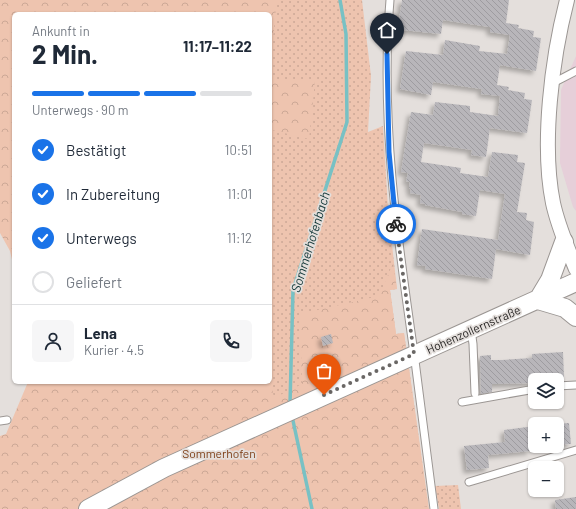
<!DOCTYPE html>
<html lang="de">
<head>
<meta charset="utf-8">
<style>
	:root { --surface:#fff; --page:#f6f6f7; --text:#1f2937; --muted:#747a83; --line:#e0e1e3; --accent:#1a73e8 }
	body { margin:0; font-family:Barlow,sans-serif; background:var(--page); color:var(--text); height:100vh; display:flex; flex-direction:column; font-size:15px; white-space:nowrap }
	* { box-sizing:border-box; margin:0 }
	p { font-size:13px; color:var(--muted) }
	.icon { flex:none; width:22px; height:22px; fill:none; stroke:currentColor; stroke-width:2; stroke-linecap:round; stroke-linejoin:round }
	.map { position:relative; flex:1; overflow:hidden }
	.drawer { position:absolute; left:12px; top:12px; width:260px; height:372px; display:flex; flex-direction:column; background:var(--surface); border-radius:6px; box-shadow:0 1px 3px #0004 }
	.drawer>* { flex:none }
	.fabs { position:absolute; left:528px; top:373px; display:grid; gap:8px }
	.fabs a { display:grid; place-items:center; width:36px; height:36px; border-radius:6px; background:var(--surface); box-shadow:0 1px 3px #0004; font-size:20px }
	.pin { position:absolute; display:grid; place-items:center; width:34px; height:34px; color:#fff; margin:-41px -17px; border-radius:50% 50% 50% 0; rotate:-45deg; box-shadow:0 0 4px #0007 }
	.pin .icon { rotate:45deg }
	.courier { position:absolute; display:grid; place-items:center; width:40px; height:40px; margin:-20px; border:3px solid #1a73e8; border-radius:50%; background:#fff; color:#222; box-shadow:0 1px 5px #0007 }
	.headline em { font-style:normal; font-weight:700 }
	.headline div { display:flex; flex-direction:column-reverse }
	.headline { display:flex; align-items:center; justify-content:space-between; height:68px; padding:0 20px }
	h1 { font-size:26px; font-weight:700; line-height:30px }
	.bar { display:grid; grid-template-columns:repeat(4,1fr); gap:6px 4px; align-content:center; height:48px; padding:0 20px }
	.bar i { height:5px; border-radius:3px; background:var(--line) }
	.bar .on { background:var(--accent) }
	.bar p { grid-column:span 4 }
	.line { display:flex; align-items:center; gap:10px; padding:0 20px; border-top:1px solid var(--line) }
	.line div { flex:1 }
	.round { display:grid; place-items:center; flex:none; width:42px; height:42px; border-radius:6px; background:var(--page) }
	ol { padding:0 20px; list-style:none }
	li { display:flex; align-items:center; gap:12px; height:44px }
	li p { margin-inline-start:auto }
	li .icon { padding:4px; border-radius:50%; background:var(--accent); color:#fff; stroke-width:4 }
	li:last-child { color:var(--muted) }
	li i { width:22px; height:22px; border:2px solid var(--line); border-radius:50% }
	.map>svg:first-child { display:block }
	.education { fill:#e6cfd9 }
	.grass { fill:url(#grass-dots) }
	.forest { fill:url(#forest-crowns) }
	.lines { fill:none; stroke-linecap:round; stroke-linejoin:round }
	.stream { stroke:#78c1c4; stroke-width:3.5 }
	.building { fill:url(#building-back-hatch); filter:url(#shadow) }
	.service-casing { stroke:#9b9693; stroke-width:9 }
	.minor-casing { stroke:#9b9693; stroke-width:16 }
	.tertiary-casing { stroke:#9b9693; stroke-width:20 }
	.service { stroke:#fff; stroke-width:7 }
	.minor { stroke:#fff; stroke-width:14 }
	.tertiary { stroke:#fff; stroke-width:18 }
	.done { stroke:#6a6765; stroke-width:4; stroke-dasharray:0 7.2 }
	.route { stroke:#1a73e8; stroke-width:5 }
	.labels { text-anchor:middle; dominant-baseline:central; stroke-width:3.5; stroke-linejoin:round; paint-order:stroke }
	.street-label { font-size:12px; fill:#282625; stroke:#e4dfdc }
	.park-label { font-size:12px; fill:#7d3d14; stroke:#e4dfdc }
	.water-label { font-size:13px; font-style:italic; fill:#113637; stroke:#e4dfdc }
</style>
</head>
<body>
<div class="map">
<svg width="576" height="509" viewBox="0 0 576 509">
	<defs>
		<pattern id="grass-dots" width="8" height="8" patternUnits="userSpaceOnUse"><rect width="8" height="8" fill="#eec4af"/><path d="M2 2h.1M6 6h.1" fill="none" stroke="#cca896" stroke-width="1.8" stroke-linecap="round"/></pattern>
		<pattern id="forest-crowns" width="20" height="18" patternUnits="userSpaceOnUse"><rect width="20" height="18" fill="#eec4af"/><path d="M2 6a3 3 0 1 1 6 0M12 15a3 3 0 1 1 6 0" fill="none" stroke="#cca896"/></pattern>
		<pattern id="building-back-hatch" width="6" height="6" patternUnits="userSpaceOnUse"><rect width="6" height="6" fill="#b8b6ba"/><path d="M-1 5l2 2M0 0l6 6M5-1l2 2" fill="none" stroke="#9e9ca0"/></pattern>
		<filter id="shadow"><feDropShadow dx="-3.5" dy="3.5" stdDeviation="2" flood-color="#0004"/></filter>
	</defs>
	<rect width="100%" height="100%" fill="#e4dfdc"/>
	<path class="education" d="M576,56V211L573,207L560,163L561,90Z"/>
	<path class="grass" d="M199,0H362L371,76L368,132L383,126L388,209L397,289L390,290L396,334L404,333L429,509H134L270,382V14Z
		M458,485L461,509H439L435,486Z"/>
	<path class="forest" d="M0,0H277L270,65V14H14V268L10,251L0,233Z
		M270,81H315L309,139L272,130L270,213Z
		M393,263L397,289L390,290L396,334L404,333L428,506L414,509H0V436L6,434L28,382H270V379L274,398L302,384L300,314L379,296Z"/>
	<g class="lines">
		<path class="stream" d="M290,404L293,290L347,122L346,34L340,0
			M292,416L312,509"/>
	</g>
	<path class="building" d="M402,0H509L506,23L519,25L518,28L534,31L533,37L541,38L536,71L500,65L497,85L509,87L508,90L525,93L524,99L532,100L527,133L490,128L486,157L471,155L472,150L424,143L421,162L461,168L460,173L488,177L492,152L518,155L517,162L525,163L517,212L527,213L526,220L534,222L530,255L496,249L492,279L425,269L426,266L417,265L422,229L498,240L505,194L480,190L476,216L462,214V212L425,205V204L420,203L421,195L410,193L411,189L409,188L410,182L406,181L408,173L401,172L411,112L433,115L435,102L470,106V112L498,116L500,96L481,94L482,89L433,82L431,95L400,89L406,51L443,55L445,40L480,46L479,51L507,54L510,35L490,32V27L443,20L441,34L403,30L404,28L398,27Z
		M331,334L333,343L323,346L321,337Z
		M563,352L564,377L533,378V383L492,384V392L481,394L480,356L491,355V360H502L532,358V354Z
		M569,423L571,444L557,445V424Z
		M535,426V447H530L531,451L488,455L489,468L467,470L464,446L505,442L504,430Z
		M576,497V509H556L555,500Z"/>
	<g class="lines">
		<defs>
			<path id="service" d="M390,0C380,118 397,236 414,353C421,405 427,457 434,509
				M553,83L576,71
				M471,330L473,344L475,393
				M557,386L576,385
				M462,402L535,389
				M0,421L7,420
				M469,482L576,450"/>
			<path id="minor" d="M567,0C552,58 541,144 553,203C558,226 567,247 576,269"/>
			<path id="tertiary" d="M538,300L550,280L564,242
				M538,300L565,308L576,317
				M88,509L164,468L576,282"/>
		</defs>
		<use href="#service" class="service-casing"/>
		<use href="#minor" class="minor-casing"/>
		<use href="#tertiary" class="tertiary-casing"/>
		<use href="#service" class="service"/>
		<use href="#minor" class="minor"/>
		<use href="#tertiary" class="tertiary"/>
	</g>
	<g class="lines">
		<path class="done" d="M324,395L414,354L396,224"/>
		<path class="route" d="M387,54L389,152L396,224"/>
	</g>
	<g class="labels">
		<g class="street-label">
			<text transform="translate(473 329) rotate(-24)">Hohenzollernstraße</text>
		</g>
		<g class="park-label">
			<text x="219" y="453">Sommerhofen</text>
		</g>
		<g class="water-label">
			<text transform="translate(310 242) rotate(-73)">Sommerhofenbach</text>
		</g>
	</g>
</svg>
<div class="fabs">
<a><svg class="icon" aria-label="layers" viewBox="0 0 24 24"><path d="M12 4l9 5-9 5-9-5zM3 14l9 5 9-5"/></svg></a>
<a>+</a>
<a>−</a>
</div>
<div class="pin" style="left:324px;top:395px;background:#ea580c"><svg class="icon" aria-label="bag" viewBox="0 0 24 24"><path d="M5 8h14l-1 12H6zM9 8a3 3 0 0 1 6 0"/></svg></div>
<div class="pin" style="left:387px;top:54px;background:#1f2937"><svg class="icon" aria-label="home" viewBox="0 0 24 24"><path d="M3 11l9-7 9 7M6 9v11h12V9"/></svg></div>
<div class="courier" style="left:396px;top:224px"><svg class="icon" aria-label="bike" viewBox="0 0 24 24"><circle cx="6" cy="16" r="4"/><circle cx="18" cy="16" r="4"/><path d="M6 16l4-8h5l3 8M10 8l3 8H6M13 5h3"/></svg></div>
<section class="drawer">
<div class="headline"><div><h1>2 Min.</h1><p>Ankunft in</p></div><em>11:17–11:22</em></div>
<div class="bar"><i class="on"></i><i class="on"></i><i class="on"></i><i></i><p>Unterwegs · 90 m</p></div>
<ol>
<li><svg class="icon" aria-label="check" viewBox="0 0 24 24"><path d="M5 12l5 5 9-10"/></svg>Bestätigt<p>10:51</p></li>
<li><svg class="icon" aria-label="check" viewBox="0 0 24 24"><path d="M5 12l5 5 9-10"/></svg>In Zubereitung<p>11:01</p></li>
<li><svg class="icon" aria-label="check" viewBox="0 0 24 24"><path d="M5 12l5 5 9-10"/></svg>Unterwegs<p>11:12</p></li>
<li><i></i>Geliefert</li>
</ol>
<div class="line" style="height:72px"><a class="round"><svg class="icon" aria-label="person" viewBox="0 0 24 24"><circle cx="12" cy="8" r="4"/><path d="M4 21q1-7 8-7t8 7"/></svg></a><div><b>Lena</b><p>Kurier · 4.5</p></div><a class="round"><svg class="icon" aria-label="phone" viewBox="0 0 24 24"><path d="M5 4h4l2 5-3 2q2 4 5 5l2-3 5 2v4C11 20 4 13 5 4z"/></svg></a></div>
</section>
</div>
</body>
</html>
